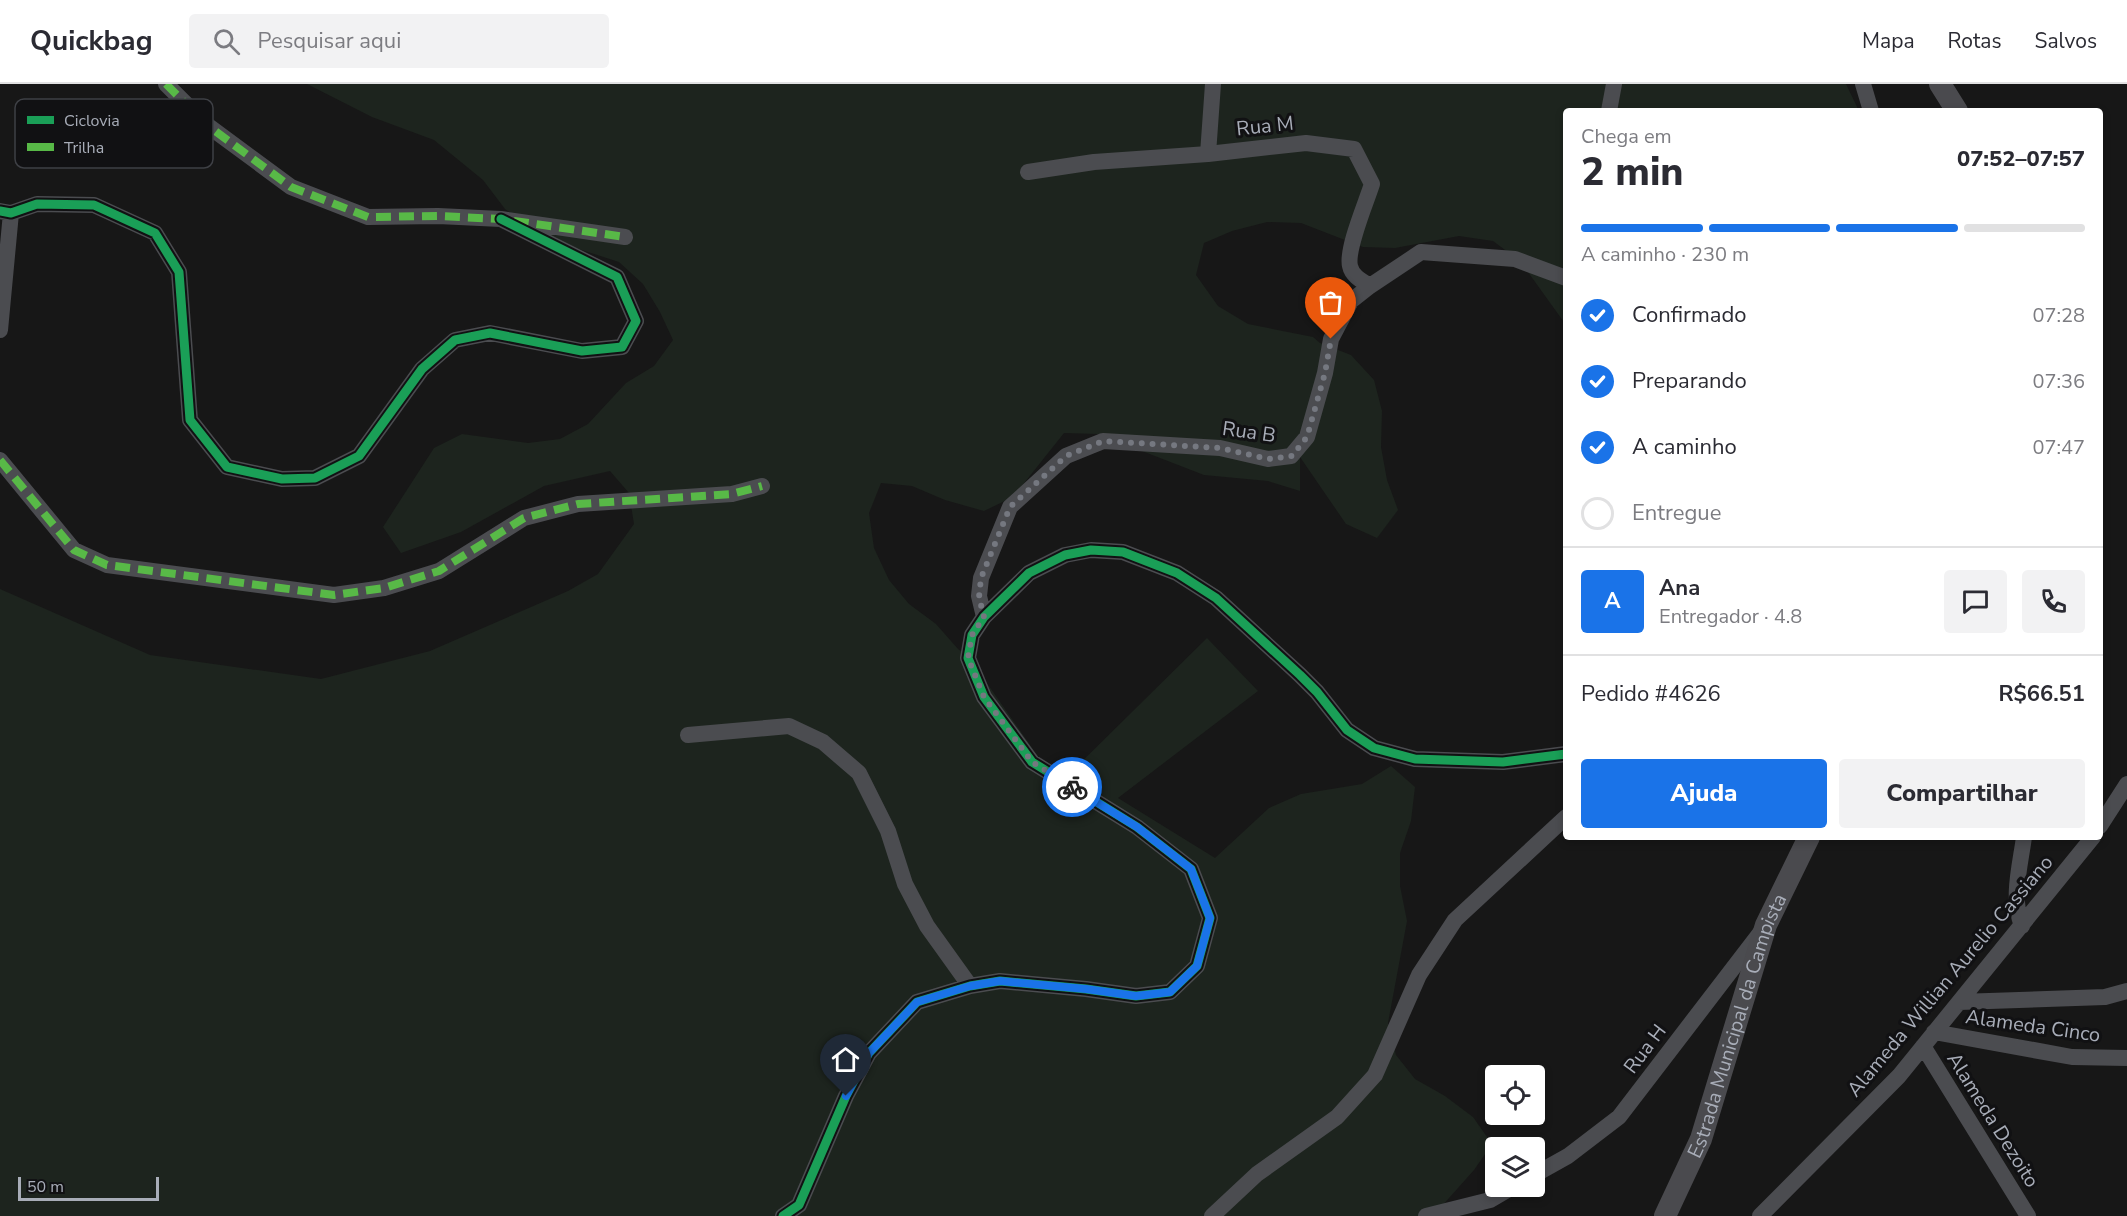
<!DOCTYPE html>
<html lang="pt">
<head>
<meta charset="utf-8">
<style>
	:root { --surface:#fff; --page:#f2f2f3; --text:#2b2b33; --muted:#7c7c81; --line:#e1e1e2; --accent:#1a73e8 }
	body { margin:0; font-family:"Nunito Sans",sans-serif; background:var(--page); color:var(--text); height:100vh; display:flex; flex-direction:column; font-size:22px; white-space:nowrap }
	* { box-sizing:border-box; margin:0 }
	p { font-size:20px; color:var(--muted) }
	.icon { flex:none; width:33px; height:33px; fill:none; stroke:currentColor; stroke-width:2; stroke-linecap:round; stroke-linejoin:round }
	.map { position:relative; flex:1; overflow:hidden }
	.side { position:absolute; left:1563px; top:24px; width:540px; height:732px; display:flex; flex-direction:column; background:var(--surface); border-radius:6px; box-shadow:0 3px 9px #0003 }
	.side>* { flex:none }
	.tools { position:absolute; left:1485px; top:981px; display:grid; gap:12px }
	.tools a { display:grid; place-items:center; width:60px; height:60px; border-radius:6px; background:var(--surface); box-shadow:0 3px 9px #0003; font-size:30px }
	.scale { position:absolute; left:18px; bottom:15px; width:141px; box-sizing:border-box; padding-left:6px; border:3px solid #a8adb8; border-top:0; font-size:16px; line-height:21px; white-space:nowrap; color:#a8adb8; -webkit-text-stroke:4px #111113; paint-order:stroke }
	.pin { position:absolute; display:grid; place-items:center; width:51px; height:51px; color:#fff; margin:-62px -26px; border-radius:50% 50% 50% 0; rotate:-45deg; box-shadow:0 0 6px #0007 }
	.pin .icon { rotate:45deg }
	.courier { position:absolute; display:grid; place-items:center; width:60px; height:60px; margin:-30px; border:4px solid #1a73e8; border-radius:50%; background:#fff; color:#222; box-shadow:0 2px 8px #0007 }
	.head em { font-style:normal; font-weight:800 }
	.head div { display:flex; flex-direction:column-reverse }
	.head { display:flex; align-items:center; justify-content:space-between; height:102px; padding:0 18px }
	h1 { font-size:39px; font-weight:800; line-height:45px }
	.bar { display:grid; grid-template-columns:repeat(4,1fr); gap:9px 6px; align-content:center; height:72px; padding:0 18px }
	.bar i { height:8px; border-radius:4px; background:var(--line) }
	.bar .on { background:var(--accent) }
	.bar p { grid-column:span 4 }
	.line { display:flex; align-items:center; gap:15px; padding:0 18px; border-top:2px solid var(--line) }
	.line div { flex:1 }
	.round { display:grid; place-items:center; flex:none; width:63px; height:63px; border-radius:6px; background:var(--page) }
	ol { padding:0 18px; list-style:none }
	li { display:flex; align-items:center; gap:18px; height:66px }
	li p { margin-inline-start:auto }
	li .icon { padding:6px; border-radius:50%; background:var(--accent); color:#fff; stroke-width:4 }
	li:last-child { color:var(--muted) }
	li i { width:33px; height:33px; border:3px solid var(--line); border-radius:50% }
	.action { display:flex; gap:12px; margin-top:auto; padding:12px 18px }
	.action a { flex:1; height:69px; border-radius:6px; background:var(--accent); color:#fff; font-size:24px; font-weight:800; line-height:69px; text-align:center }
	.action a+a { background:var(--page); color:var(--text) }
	header { display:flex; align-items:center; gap:36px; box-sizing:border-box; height:84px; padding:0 30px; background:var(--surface); border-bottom:2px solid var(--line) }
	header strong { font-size:28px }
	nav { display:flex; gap:33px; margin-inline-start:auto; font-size:21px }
	.search { width:420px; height:54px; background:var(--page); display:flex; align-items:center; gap:15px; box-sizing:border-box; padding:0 21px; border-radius:6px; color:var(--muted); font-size:22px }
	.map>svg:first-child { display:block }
	.green { fill:#1d241e }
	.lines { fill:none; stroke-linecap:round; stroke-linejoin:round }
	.minor { stroke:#4b4c50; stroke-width:16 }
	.secondary { stroke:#4a4a4e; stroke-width:22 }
	.quiet { stroke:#58b947; stroke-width:8; stroke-dasharray:15 8; stroke-linecap:butt }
	.cycleway-casing { stroke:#111113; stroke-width:13 }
	.cycleway { stroke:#1a9f57; stroke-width:9 }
	.done { stroke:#757880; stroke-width:6; stroke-dasharray:0 10.8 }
	.route { stroke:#1a73e8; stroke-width:8 }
	.labels { text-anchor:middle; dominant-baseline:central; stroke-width:6; stroke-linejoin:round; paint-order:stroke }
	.street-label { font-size:20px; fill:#a8adb8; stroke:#111113 }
	.key { fill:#111113; stroke:#3e4045; stroke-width:1.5 }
	.key-label { font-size:16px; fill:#a8adb8 }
</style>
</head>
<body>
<header>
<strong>Quickbag</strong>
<div class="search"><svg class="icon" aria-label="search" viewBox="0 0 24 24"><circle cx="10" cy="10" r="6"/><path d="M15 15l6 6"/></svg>Pesquisar aqui</div>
<nav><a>Mapa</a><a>Rotas</a><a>Salvos</a></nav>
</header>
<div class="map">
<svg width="2127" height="1132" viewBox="0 0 2127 1132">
	<rect width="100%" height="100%" fill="#171717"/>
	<path class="green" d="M307,0H1846L1859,27H1566V241L1520,177L1493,157L1459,152L1395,164L1363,163L1301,139L1267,138L1232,147L1204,159L1196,191L1218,222L1248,240L1313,253L1320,259L1351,271L1374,296L1382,327L1381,363L1387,396L1398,426L1377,454L1346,440L1300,373V407L1268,397L1204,391L1098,350L1064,349L1013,413L984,427L945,416L912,402L881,399L869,429L874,464L889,496L909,520L936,540L958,565L968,572L1058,701L1207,554L1258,607L1118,714L1215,774L1269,724L1301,710L1362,700L1391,682L1415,703L1411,737L1400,769V802L1407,837L1388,939L1396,971L1415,995L1445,1012L1473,1033L1492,1060L1474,1086L1433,1132H0V505L150,571L321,595L430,567L568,507L598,490L634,440L629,409L610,387L544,402L461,448L401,469L383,443L434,364L462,350L528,359L560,355L588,340L626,299L654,282L673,256L660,228L643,200L619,178L557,158L530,142L505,125L483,96L434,56L372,33Z"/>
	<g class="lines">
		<path class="minor" d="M166,0L207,41L291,103L368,133L438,132L501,135L625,153
			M1863,0L1871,27
			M1609,27L1614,0
			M1208,70L1213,0
			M1028,88L1094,78L1208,70L1306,59L1354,65L1372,100C1366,119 1346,165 1350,182C1352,192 1362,197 1370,202
			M0,127L11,129L37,120L94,121L155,149L179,188L190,336L227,383L282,395L315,394L359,372L422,285L455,256L490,249L582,267L622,263L636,237L617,193L501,135
			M0,246L11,129
			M0,376L74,466L107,481L334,511L384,504L439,487L524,434L578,420L732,410L762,402
			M984,533L979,512L981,494L1010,423L1066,372L1103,357L1220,364L1268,375L1291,372L1307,353L1325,289L1331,255L1351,217L1370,202L1421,168L1515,175L1566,194
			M688,651L789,642L823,658L859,689L888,747L905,800L927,842L970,902
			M2100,742L2127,700
			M2022,842C2011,813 2020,783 2024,753
			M1959,918L2105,913L2127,907
			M1934,948L2072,973L2127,974
			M1923,962L2028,1132
			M1534,1091L1568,1072L1619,1033L1760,849
			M783,1132L799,1121L846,1012L869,969L917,918L970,902L1000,897L1086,905L1136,912L1170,908L1197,882L1210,834L1191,785L1137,743L1032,678L984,613L968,574L972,551L984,533L1029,489L1065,471L1091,466L1123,468L1177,489L1216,514L1300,591L1317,608L1347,646L1374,664L1415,675L1503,678L1566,670
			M1212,1132L1257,1090L1337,1033L1375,991L1419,891L1455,836L1566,733
			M1426,1132L1490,1116L1514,1102
			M1760,1132L1899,992L2093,753"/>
		<g class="secondary">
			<path d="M1940,0L1957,27"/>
			<path id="s1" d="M1665,1132L1701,1055L1766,841L1809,753"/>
		</g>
		<path class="quiet" d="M166,0L207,41L291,103L368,133L438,132L501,135L625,153
			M0,376L74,466L107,481L334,511L384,504L439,487L524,434L578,420L732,410L762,402"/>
		<defs>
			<path id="cycleway" d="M0,127L11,129L37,120L94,121L155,149L179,188L190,336L227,383L282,395L315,394L359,372L422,285L455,256L490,249L582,267L622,263L636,237L617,193L501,135
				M783,1132L799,1121L846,1012L869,969L917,918L970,902L1000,897L1086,905L1136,912L1170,908L1197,882L1210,834L1191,785L1137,743L1032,678L984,613L968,574L972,551L984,533L1029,489L1065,471L1091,466L1123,468L1177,489L1216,514L1300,591L1317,608L1347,646L1374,664L1415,675L1503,678L1566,670"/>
		</defs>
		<use href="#cycleway" class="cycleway-casing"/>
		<use href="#cycleway" class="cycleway"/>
	</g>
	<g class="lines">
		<path class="done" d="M1072,703L1032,678L984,613L968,574L972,551L984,533L979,513L981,494L1010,423L1066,372L1103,357L1220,364L1268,375L1292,372L1307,353L1325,289L1331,255"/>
		<path class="route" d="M846,1012L869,969L917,918L970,902L1000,897L1086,905L1136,912L1170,908L1197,882L1210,834L1191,785L1137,743L1072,703"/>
	</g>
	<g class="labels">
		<g class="street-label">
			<text transform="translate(1265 42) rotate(-6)">Rua M</text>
			<text transform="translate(1249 348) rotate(8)">Rua B</text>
			<text transform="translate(1950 892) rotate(-50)">Alameda Willian Aurelio Cassiano</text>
			<text stroke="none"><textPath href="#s1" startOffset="204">Estrada Municipal da Campista</textPath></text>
			<text transform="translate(2033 942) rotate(8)">Alameda Cinco</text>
			<text transform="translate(1645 965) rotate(-53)">Rua H</text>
			<text transform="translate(1993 1036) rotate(58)">Alameda Dezoito</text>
		</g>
	</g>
	<rect x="15" y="15" width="198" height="69" rx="9" class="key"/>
	<rect x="27" y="32" width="27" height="8" fill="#1a9f57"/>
	<rect x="27" y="59" width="27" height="8" fill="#58b947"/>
	<g class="key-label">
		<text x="64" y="42">Ciclovia</text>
		<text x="64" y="69">Trilha</text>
	</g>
</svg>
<div class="tools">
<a><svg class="icon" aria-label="locate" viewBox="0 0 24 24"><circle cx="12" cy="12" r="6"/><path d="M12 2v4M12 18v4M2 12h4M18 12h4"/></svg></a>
<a><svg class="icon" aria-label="layers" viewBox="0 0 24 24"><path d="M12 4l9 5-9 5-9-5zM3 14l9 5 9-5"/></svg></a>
</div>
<div class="scale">50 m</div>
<div class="pin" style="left:1331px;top:255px;background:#ea580c"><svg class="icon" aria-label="bag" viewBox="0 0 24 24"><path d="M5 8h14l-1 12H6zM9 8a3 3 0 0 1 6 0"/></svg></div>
<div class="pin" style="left:846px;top:1012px;background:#1f2937"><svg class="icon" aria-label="home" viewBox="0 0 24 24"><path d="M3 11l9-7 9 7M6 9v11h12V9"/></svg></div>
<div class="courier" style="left:1072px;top:703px"><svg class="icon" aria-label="bike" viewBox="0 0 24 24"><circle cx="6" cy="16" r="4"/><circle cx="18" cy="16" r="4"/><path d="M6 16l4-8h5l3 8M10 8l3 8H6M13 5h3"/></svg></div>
<section class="side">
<div class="head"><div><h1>2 min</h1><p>Chega em</p></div><em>07:52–07:57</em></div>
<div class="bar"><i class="on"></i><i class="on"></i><i class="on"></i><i></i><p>A caminho · 230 m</p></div>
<ol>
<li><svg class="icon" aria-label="check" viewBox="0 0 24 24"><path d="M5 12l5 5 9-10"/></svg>Confirmado<p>07:28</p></li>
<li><svg class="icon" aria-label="check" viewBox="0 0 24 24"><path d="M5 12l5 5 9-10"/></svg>Preparando<p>07:36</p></li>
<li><svg class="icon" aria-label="check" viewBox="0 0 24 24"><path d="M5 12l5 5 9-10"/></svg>A caminho<p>07:47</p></li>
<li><i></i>Entregue</li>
</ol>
<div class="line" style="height:108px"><b class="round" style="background:var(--accent);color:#fff">A</b><div><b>Ana</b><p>Entregador · 4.8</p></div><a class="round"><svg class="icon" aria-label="chat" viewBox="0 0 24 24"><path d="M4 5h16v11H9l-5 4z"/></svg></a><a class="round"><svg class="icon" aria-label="phone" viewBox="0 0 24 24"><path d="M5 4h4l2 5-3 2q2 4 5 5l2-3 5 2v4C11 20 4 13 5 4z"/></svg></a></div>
<div class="line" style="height:78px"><div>Pedido #4626</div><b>R$66.51</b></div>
<div class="action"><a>Ajuda</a><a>Compartilhar</a></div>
</section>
</div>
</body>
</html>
